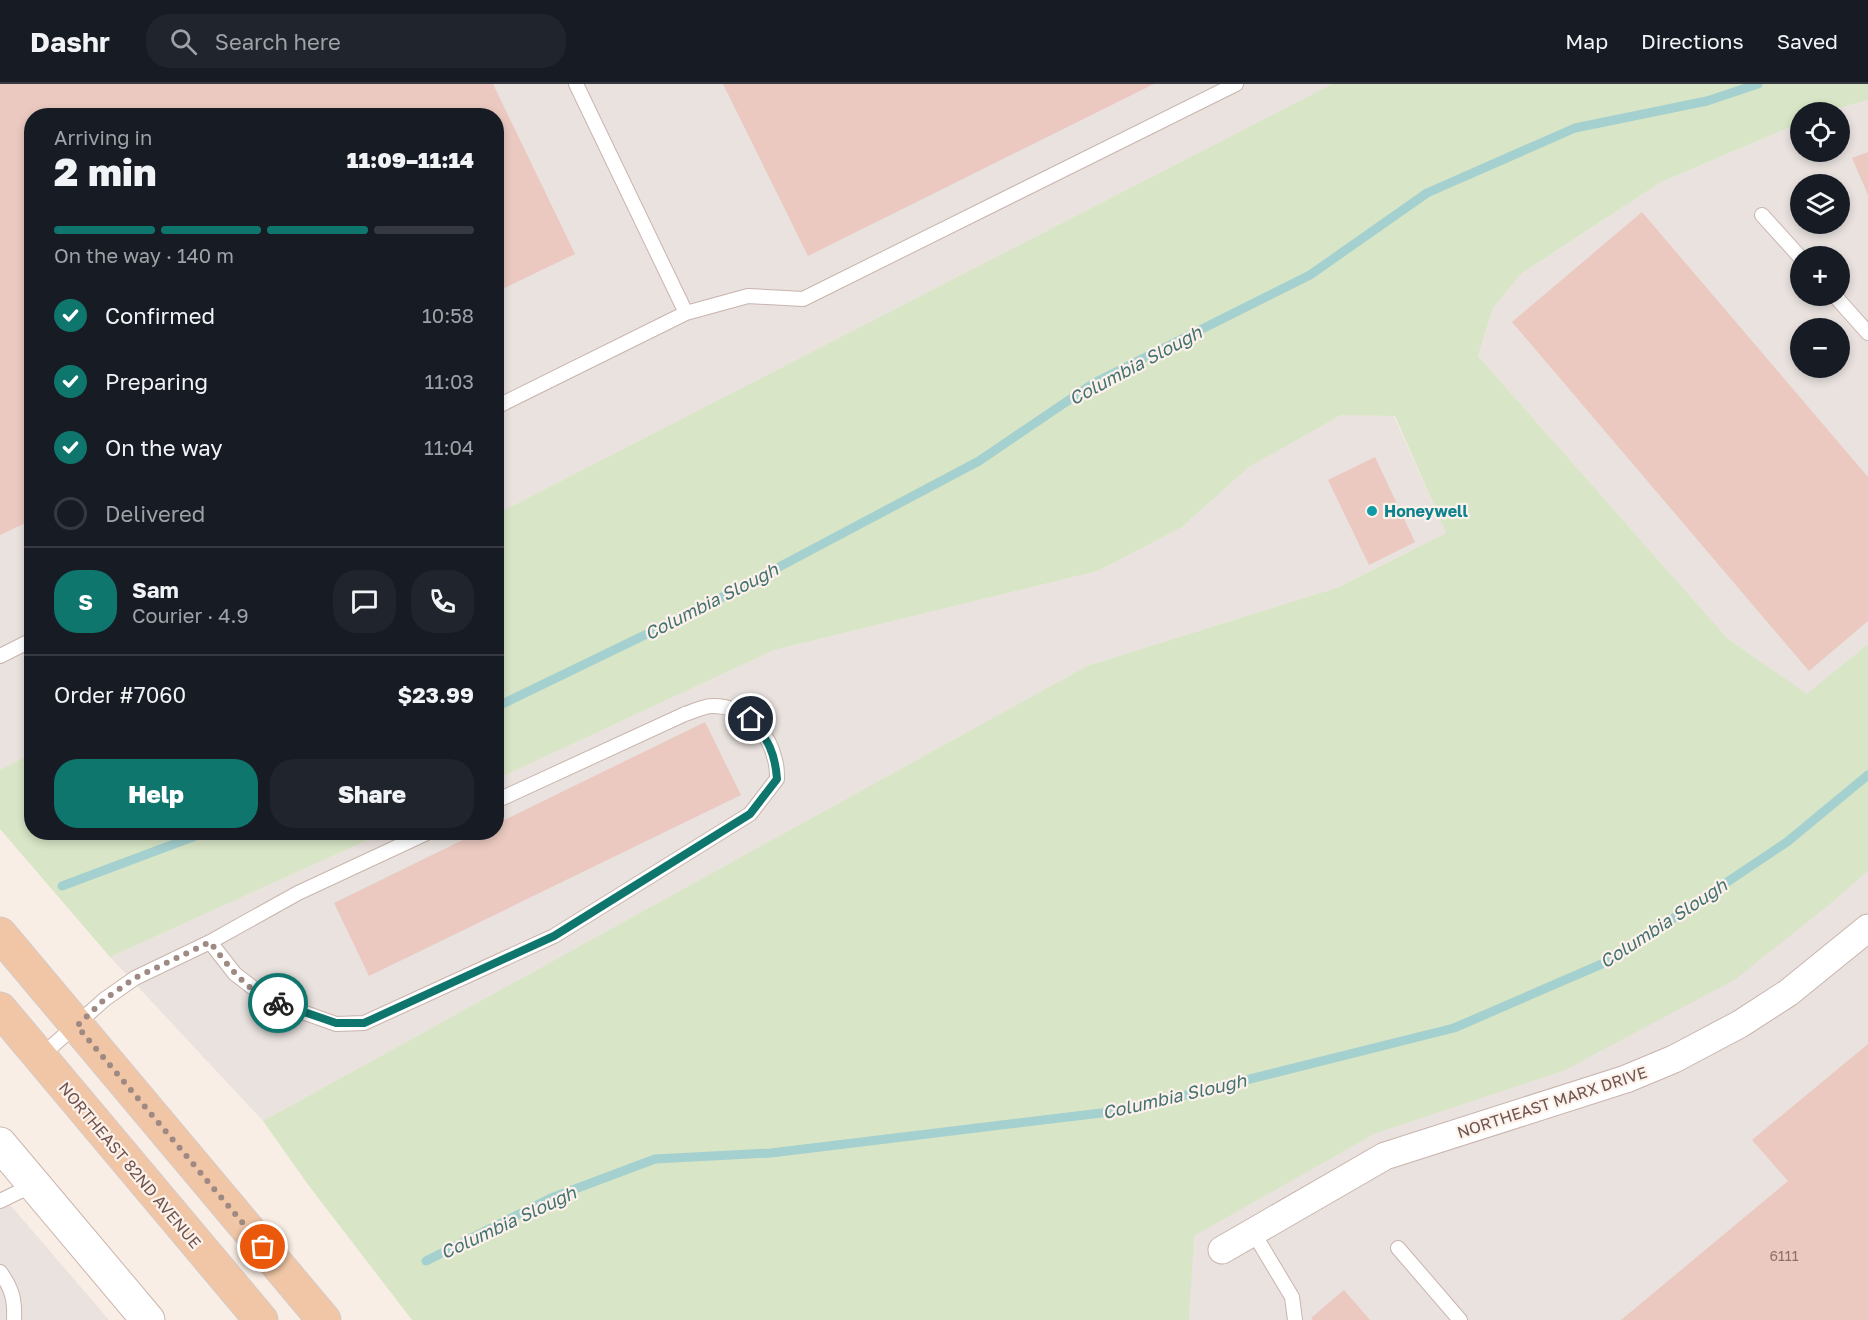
<!DOCTYPE html>
<html lang="en">
<head>
<meta charset="utf-8">
<style>
	:root { --surface:#171b24; --page:#20242c; --text:#f1f3f6; --muted:#9ea1a6; --line:#363941; --accent:#0f766e }
	body { margin:0; font-family:"Golos Text",sans-serif; background:var(--page); color:var(--text); height:100vh; display:flex; flex-direction:column; font-size:22px; white-space:nowrap }
	* { box-sizing:border-box; margin:0 }
	p { font-size:20px; color:var(--muted) }
	.icon { flex:none; width:33px; height:33px; fill:none; stroke:currentColor; stroke-width:2; stroke-linecap:round; stroke-linejoin:round }
	.map { position:relative; flex:1; overflow:hidden }
	.panel { position:absolute; left:24px; top:24px; width:480px; height:732px; display:flex; flex-direction:column; background:var(--surface); border-radius:24px; box-shadow:0 3px 9px #0003 }
	.panel>* { flex:none }
	.controls { position:absolute; left:1790px; top:18px; display:grid; gap:12px }
	.controls a { display:grid; place-items:center; width:60px; height:60px; border-radius:50%; background:var(--surface); box-shadow:0 3px 9px #0003; font-size:30px }
	.pin { position:absolute; display:grid; place-items:center; width:51px; height:51px; color:#fff; margin:-26px; border:3px solid #fff; border-radius:50%; box-shadow:0 2px 6px #0007 }
	.courier { position:absolute; display:grid; place-items:center; width:60px; height:60px; margin:-30px; border:4px solid #0f766e; border-radius:50%; background:#fff; color:#222; box-shadow:0 2px 8px #0007 }
	.summary em { font-style:normal; font-weight:800 }
	.summary div { display:flex; flex-direction:column-reverse }
	.summary { display:flex; align-items:center; justify-content:space-between; height:102px; padding:0 30px }
	h1 { font-size:39px; font-weight:800; line-height:45px }
	.bar { display:grid; grid-template-columns:repeat(4,1fr); gap:9px 6px; align-content:center; height:72px; padding:0 30px }
	.bar i { height:8px; border-radius:4px; background:var(--line) }
	.bar .on { background:var(--accent) }
	.bar p { grid-column:span 4 }
	.line { display:flex; align-items:center; gap:15px; padding:0 30px; border-top:2px solid var(--line) }
	.line div { flex:1 }
	.round { display:grid; place-items:center; flex:none; width:63px; height:63px; border-radius:24px; background:var(--page) }
	ol { padding:0 30px; list-style:none }
	li { display:flex; align-items:center; gap:18px; height:66px }
	li p { margin-inline-start:auto }
	li .icon { padding:6px; border-radius:50%; background:var(--accent); color:#fff; stroke-width:4 }
	li:last-child { color:var(--muted) }
	li i { width:33px; height:33px; border:3px solid var(--line); border-radius:50% }
	.primary-button { display:flex; gap:12px; margin-top:auto; padding:12px 30px }
	.primary-button a { flex:1; height:69px; border-radius:24px; background:var(--accent); color:#fff; font-size:24px; font-weight:800; line-height:69px; text-align:center }
	.primary-button a+a { background:var(--page); color:var(--text) }
	header { display:flex; align-items:center; gap:36px; box-sizing:border-box; height:84px; padding:0 30px; background:var(--surface); border-bottom:2px solid var(--line) }
	header strong { font-size:28px }
	nav { display:flex; gap:33px; margin-inline-start:auto; font-size:21px }
	.search { width:420px; height:54px; background:var(--page); display:flex; align-items:center; gap:15px; box-sizing:border-box; padding:0 21px; border-radius:24px; color:var(--muted); font-size:22px }
	.map>svg:first-child { display:block }
	.industrial { fill:#e9e2df; fill-rule:evenodd }
	.green { fill:#d8e5c6 }
	.lines { fill:none; stroke-linecap:round; stroke-linejoin:round }
	.stream { stroke:#a4d0cf; stroke-width:9 }
	.building { fill:#ebc9c0 }
	.service-casing { stroke:#c9b4ad; stroke-width:16 }
	.minor-casing { stroke:#c9b4ad; stroke-width:29 }
	.tertiary-casing { stroke:#c9b4ad; stroke-width:35 }
	.primary-casing { stroke:#d4cbca; stroke-width:35 }
	.service { stroke:#fff; stroke-width:14 }
	.minor { stroke:#fff; stroke-width:27 }
	.tertiary { stroke:#fff; stroke-width:33 }
	.primary { stroke:#f0c6a6; stroke-width:33 }
	.done { stroke:#9f8983; stroke-width:6; stroke-dasharray:0 10.8 }
	.route { stroke:#0f766e; stroke-width:8 }
	.culture-dot { fill:#0f9aa8; stroke:#fcf2eb; stroke-width:2 }
	.labels { text-anchor:middle; dominant-baseline:central; stroke-width:4.5; stroke-linejoin:round; paint-order:stroke }
	.number-label { font-size:14px; fill:#8e706a }
	.culture-label { font-size:16px; font-weight:bold; fill:#0d838f; stroke:#fcf2eb; text-anchor:start }
	.street-label { font-size:16px; fill:#6f534e; stroke:#fcf2eb }
	.water-label { font-size:18px; font-style:italic; fill:#447271; stroke:#fcf2eb }
</style>
</head>
<body>
<header>
<strong>Dashr</strong>
<div class="search"><svg class="icon" aria-label="search" viewBox="0 0 24 24"><circle cx="10" cy="10" r="6"/><path d="M15 15l6 6"/></svg>Search here</div>
<nav><a>Map</a><a>Directions</a><a>Saved</a></nav>
</header>
<div class="map">
<svg width="1868" height="1236" viewBox="0 0 1868 1236">
	<rect width="100%" height="100%" fill="#f9eee5"/>
	<path class="industrial" d="M0,0H1332L497,430L496,32H32V670L0,686Z
		M1868,16V560L1807,611L1728,555L1478,272L1493,224L1522,189L1661,98L1800,39V68H1839V28H1824ZM1800,100H1839V140H1800ZM1800,172H1839V212H1800ZM1800,244H1839V284H1800Z
		M1341,331L1394,332L1446,449L1339,503L1087,582L263,1037L110,873L383,749L496,748L497,695L774,566L1098,487L1182,443L1249,383Z
		M1868,787V1236H1189L1193,1152L1374,1050L1563,987L1830,820Z
		M0,1109L109,1236H0Z"/>
	<path class="green" d="M1332,0H1868V16L1824,28H1800V39L1661,98L1522,189L1493,224L1478,272L1728,555L1807,610L1868,560V787L1830,820L1734,896L1563,987L1374,1050L1194,1152L1189,1236H412L309,1102L263,1037L1087,582L1339,503L1446,449L1395,332L1341,331L1249,383L1182,443L1098,487L774,566L497,695V430Z
		M31,670L32,748L383,749L110,873L0,745V686Z"/>
	<g class="lines">
		<path class="stream" d="M496,623L711,519L979,377L1094,299L1310,191L1427,109L1575,44L1707,17L1758,0
			M62,802L206,748
			M426,1177L551,1114L655,1075L771,1069L1126,1026L1454,944L1611,876L1787,758L1868,691"/>
	</g>
	<path class="building" d="M0,0H493L575,170L496,208V32H32V436L0,451Z
		M723,0H1154L808,172Z
		M1868,68V111L1852,74Z
		M1642,128L1868,393V537L1809,587L1512,238Z
		M1375,373L1415,458L1369,481L1328,396Z
		M705,638L741,711L369,892L334,819L479,748H496V740Z
		M1868,960V1236H1621L1788,1097L1752,1056Z
		M1344,1206L1370,1236H1313L1311,1234Z"/>
	<g class="lines">
		<defs>
			<path id="service" d="M1762,131L1800,173
				M1835,212L1868,249
				M686,229L748,212L803,215L1236,0
				M496,323L686,229L576,0
				M0,572L32,556
				M210,858L235,890L269,916L336,940L364,939L554,852L750,730L777,695C777,689 777,682 775,676C769,647 742,621 712,622C704,622 694,627 685,630L496,717
				M40,973L105,915L135,894L210,858L298,809L429,748
				M0,1117L33,1101
				M1253,1148L1292,1213L1295,1236
				M1398,1164L1460,1236
				M0,1188C12,1204 15,1216 14,1236"/>
			<path id="minor" d="M1222,1166L1385,1072L1626,995L1674,975L1740,940L1788,909L1868,844"/>
			<path id="tertiary" d="M0,1060L148,1236"/>
			<path id="primary" d="M0,850L324,1236
				M0,925L261,1236"/>
		</defs>
		<use href="#service" class="service-casing"/>
		<use href="#minor" class="minor-casing"/>
		<use href="#tertiary" class="tertiary-casing"/>
		<use href="#primary" class="primary-casing"/>
		<use href="#service" class="service"/>
		<use href="#minor" class="minor"/>
		<use href="#tertiary" class="tertiary"/>
		<use href="#primary" class="primary"/>
	</g>
	<g class="lines">
		<path class="done" d="M263,1163L77,942L105,915L135,894L210,858C228,882 248,909 278,919"/>
		<path class="route" d="M278,919L336,939H364L554,852L750,730L777,695C775,668 768,656 751,635"/>
	</g>
	<circle class="culture-dot" cx="1372" cy="427" r="6"/>
	<g class="labels">
		<g class="number-label">
			<text x="1784" y="1171">6111</text>
		</g>
		<g class="culture-label">
			<text x="1384" y="427">Honeywell</text>
		</g>
		<g class="street-label">
			<text transform="translate(1552 1018) rotate(-18)">NORTHEAST MARX DRIVE</text>
			<text transform="translate(130 1081) rotate(50)">NORTHEAST 82ND AVENUE</text>
		</g>
		<g class="water-label">
			<text transform="translate(1135 281) rotate(-28)">Columbia Slough</text>
			<text transform="translate(711 517) rotate(-27)">Columbia Slough</text>
			<text transform="translate(1663 839) rotate(-33)">Columbia Slough</text>
			<text transform="translate(1174 1012) rotate(-13)">Columbia Slough</text>
			<text transform="translate(508 1138) rotate(-25)">Columbia Slough</text>
		</g>
	</g>
</svg>
<div class="controls">
<a><svg class="icon" aria-label="locate" viewBox="0 0 24 24"><circle cx="12" cy="12" r="6"/><path d="M12 2v4M12 18v4M2 12h4M18 12h4"/></svg></a>
<a><svg class="icon" aria-label="layers" viewBox="0 0 24 24"><path d="M12 4l9 5-9 5-9-5zM3 14l9 5 9-5"/></svg></a>
<a>+</a>
<a>−</a>
</div>
<div class="pin" style="left:263px;top:1163px;background:#ea580c"><svg class="icon" aria-label="bag" viewBox="0 0 24 24"><path d="M5 8h14l-1 12H6zM9 8a3 3 0 0 1 6 0"/></svg></div>
<div class="pin" style="left:751px;top:635px;background:#1f2937"><svg class="icon" aria-label="home" viewBox="0 0 24 24"><path d="M3 11l9-7 9 7M6 9v11h12V9"/></svg></div>
<div class="courier" style="left:278px;top:919px"><svg class="icon" aria-label="bike" viewBox="0 0 24 24"><circle cx="6" cy="16" r="4"/><circle cx="18" cy="16" r="4"/><path d="M6 16l4-8h5l3 8M10 8l3 8H6M13 5h3"/></svg></div>
<section class="panel">
<div class="summary"><div><h1>2 min</h1><p>Arriving in</p></div><em>11:09–11:14</em></div>
<div class="bar"><i class="on"></i><i class="on"></i><i class="on"></i><i></i><p>On the way · 140 m</p></div>
<ol>
<li><svg class="icon" aria-label="check" viewBox="0 0 24 24"><path d="M5 12l5 5 9-10"/></svg>Confirmed<p>10:58</p></li>
<li><svg class="icon" aria-label="check" viewBox="0 0 24 24"><path d="M5 12l5 5 9-10"/></svg>Preparing<p>11:03</p></li>
<li><svg class="icon" aria-label="check" viewBox="0 0 24 24"><path d="M5 12l5 5 9-10"/></svg>On the way<p>11:04</p></li>
<li><i></i>Delivered</li>
</ol>
<div class="line" style="height:108px"><b class="round" style="background:var(--accent);color:#fff">S</b><div><b>Sam</b><p>Courier · 4.9</p></div><a class="round"><svg class="icon" aria-label="chat" viewBox="0 0 24 24"><path d="M4 5h16v11H9l-5 4z"/></svg></a><a class="round"><svg class="icon" aria-label="phone" viewBox="0 0 24 24"><path d="M5 4h4l2 5-3 2q2 4 5 5l2-3 5 2v4C11 20 4 13 5 4z"/></svg></a></div>
<div class="line" style="height:78px"><div>Order #7060</div><b>$23.99</b></div>
<div class="primary-button"><a>Help</a><a>Share</a></div>
</section>
</div>
</body>
</html>
